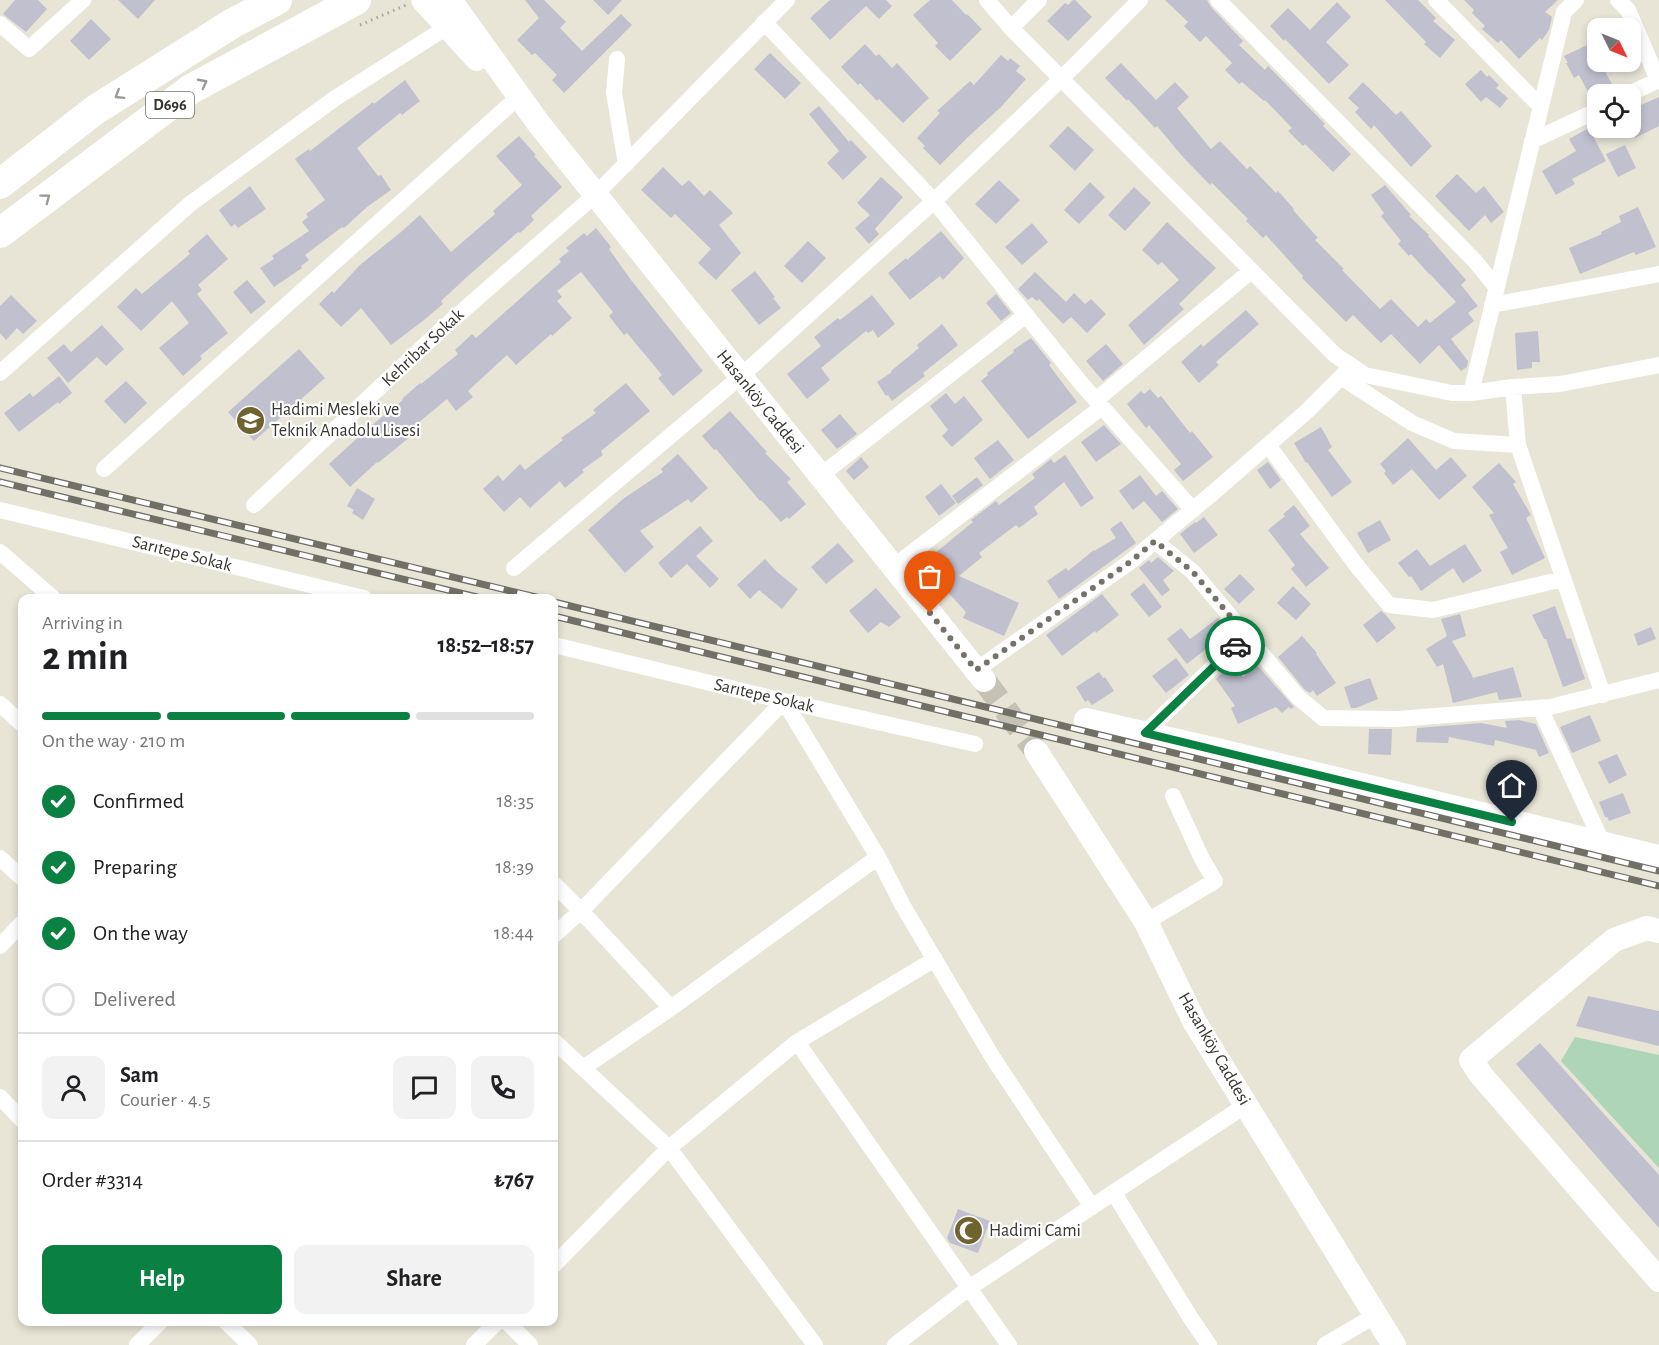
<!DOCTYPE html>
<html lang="en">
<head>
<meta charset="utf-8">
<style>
	:root { --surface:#fff; --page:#f2f2f2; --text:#202124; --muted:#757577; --line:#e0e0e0; --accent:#0b8043 }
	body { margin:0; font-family:"Alegreya Sans",sans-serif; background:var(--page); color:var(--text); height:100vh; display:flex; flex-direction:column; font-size:22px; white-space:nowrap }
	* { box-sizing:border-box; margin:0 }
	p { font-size:20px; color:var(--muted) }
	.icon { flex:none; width:33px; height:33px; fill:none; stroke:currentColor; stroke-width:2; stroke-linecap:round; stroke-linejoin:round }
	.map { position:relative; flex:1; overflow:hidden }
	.side { position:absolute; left:18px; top:594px; width:540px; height:732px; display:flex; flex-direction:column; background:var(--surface); border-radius:12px; box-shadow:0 3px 9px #0003 }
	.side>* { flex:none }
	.needle { width:39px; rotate:133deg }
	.buttons { position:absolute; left:1587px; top:18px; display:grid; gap:12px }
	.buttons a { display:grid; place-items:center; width:54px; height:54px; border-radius:12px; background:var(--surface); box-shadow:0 3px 9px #0003; font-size:30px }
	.pin { position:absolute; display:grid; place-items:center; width:51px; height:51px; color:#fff; margin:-62px -26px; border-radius:50% 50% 50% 0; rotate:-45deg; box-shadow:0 0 6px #0007 }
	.pin .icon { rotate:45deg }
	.courier { position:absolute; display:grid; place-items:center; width:60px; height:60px; margin:-30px; border:4px solid #0b8043; border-radius:50%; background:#fff; color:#222; box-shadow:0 2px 8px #0007 }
	.head em { font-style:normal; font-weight:700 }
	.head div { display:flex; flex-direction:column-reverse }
	.head { display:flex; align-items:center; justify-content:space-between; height:102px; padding:0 24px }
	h1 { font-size:39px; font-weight:700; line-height:45px }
	.bar { display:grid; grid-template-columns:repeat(4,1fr); gap:9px 6px; align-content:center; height:72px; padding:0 24px }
	.bar i { height:8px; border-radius:4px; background:var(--line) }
	.bar .on { background:var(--accent) }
	.bar p { grid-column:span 4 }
	.line { display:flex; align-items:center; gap:15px; padding:0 24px; border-top:2px solid var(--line) }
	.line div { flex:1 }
	.round { display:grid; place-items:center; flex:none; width:63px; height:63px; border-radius:12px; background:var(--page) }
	ol { padding:0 24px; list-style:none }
	li { display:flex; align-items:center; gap:18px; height:66px }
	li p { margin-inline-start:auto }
	li .icon { padding:6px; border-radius:50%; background:var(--accent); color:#fff; stroke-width:4 }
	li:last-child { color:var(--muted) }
	li i { width:33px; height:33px; border:3px solid var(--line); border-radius:50% }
	.button { display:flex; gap:12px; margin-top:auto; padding:12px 24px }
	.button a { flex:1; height:69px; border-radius:12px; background:var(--accent); color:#fff; font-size:24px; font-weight:700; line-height:69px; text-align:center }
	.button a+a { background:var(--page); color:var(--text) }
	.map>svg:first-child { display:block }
	.green { fill:#aed5b8 }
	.building { fill:#c1c0cf }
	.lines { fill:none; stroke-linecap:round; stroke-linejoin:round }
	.secondary-tunnel { stroke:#c5c1b5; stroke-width:24; stroke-dasharray:24 12; stroke-linecap:butt }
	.path { stroke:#a8a59a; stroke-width:3; stroke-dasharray:1.5 4.5; stroke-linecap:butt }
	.street { stroke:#fff; stroke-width:16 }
	.secondary { stroke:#fff; stroke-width:24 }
	.highway { stroke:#fff; stroke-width:30 }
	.rail-casing { stroke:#726f67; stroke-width:7 }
	.rail { stroke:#fff; stroke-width:4.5; stroke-dasharray:14; stroke-linecap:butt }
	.oneway { stroke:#9b9a97 }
	.done { stroke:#757269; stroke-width:6; stroke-dasharray:0 10.8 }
	.route { stroke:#0b8043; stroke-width:8 }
	.labels { text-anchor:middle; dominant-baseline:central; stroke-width:4.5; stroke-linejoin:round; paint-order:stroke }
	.shield { fill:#fff; stroke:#73726d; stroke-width:1.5 }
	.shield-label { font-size:16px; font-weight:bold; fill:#37352f }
	.street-label { font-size:18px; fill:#37352f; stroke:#fff }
	.poi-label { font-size:18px; fill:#37352f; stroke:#fff; text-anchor:start }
</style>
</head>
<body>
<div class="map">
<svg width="1659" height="1345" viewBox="0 0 1659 1345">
	<rect width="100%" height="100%" fill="#e8e4d6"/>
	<path class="green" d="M1575,1037L1659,1055V1168L1561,1061Z"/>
	<path class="building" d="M15,0H38L47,9L26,32L3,14Z
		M118,0H155L138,19Z
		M525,0H544L566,22L560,28L582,51L621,14L632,25L564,93L552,80L557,75L535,53L532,55L517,40L539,18Z
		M593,0H622L608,15Z
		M830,0H886L892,6L879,19L866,6L830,40L810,18Z
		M930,0H952L966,15L967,14L982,29L950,61L935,46L938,43L913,15Z
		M1073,0H1075L1092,17L1068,41L1047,21L1065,3L1068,5Z
		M1165,0H1207L1211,7L1243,41L1239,45L1265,70L1268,66L1325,124L1323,126L1351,154L1333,172L1305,144L1303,146L1288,131L1292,128L1265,100L1264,101L1242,82L1239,84L1225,70L1232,63L1206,36L1200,42L1184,26L1188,22Z
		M1385,0H1418L1436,18L1433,21L1455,40L1440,58L1424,44L1426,42Z
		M1464,0H1558L1545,12L1552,17L1549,30L1542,40L1540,38L1519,59L1501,40L1498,43L1482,29L1485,26L1472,13L1474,10Z
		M1337,2L1351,17L1326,42L1349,65L1329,84L1285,39L1284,41L1270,26L1288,8L1310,30Z
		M91,19L111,39L89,60L70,41Z
		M1598,40V62H1600L1615,90L1606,94H1598V99L1593,101L1579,75L1574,78L1566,63H1568L1564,56Z
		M865,44L876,56L879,54L892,68L897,63L929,98L903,123L879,99L877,101L860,83L858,85L841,67Z
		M770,53L801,83L785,99L754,69Z
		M1001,55L1008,61L1010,58L1020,66L1016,71L1026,79L1001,107L968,137L940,165L923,148L925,146L917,138L940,113L937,111L970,81L974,85Z
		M1121,63L1156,100L1175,82L1189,97L1177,108L1211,149L1220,141L1247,169L1250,166L1276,193L1278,191L1294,209L1293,210L1318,238L1315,240L1344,269L1342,270L1380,309L1391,299L1418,327L1426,319L1430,323L1456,302L1430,274V275L1411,254L1409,256L1398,244L1401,241L1381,216L1384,213L1371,195L1385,185L1411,215L1409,216L1429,235L1428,236L1466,280L1461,285L1478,306L1468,313L1474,321L1451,339L1468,361L1467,367L1461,371L1439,345L1420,364L1391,334L1381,343L1353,315L1346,322L1302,278L1303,276L1266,235L1263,238L1246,221L1248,219L1212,183L1210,185L1183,157L1157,126L1155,128L1128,99L1127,101L1105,78Z
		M1481,70L1487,77L1489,75L1499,85L1496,88L1508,98L1500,108L1486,97L1481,102L1465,84Z
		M405,80L420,101L402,115L400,113L357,148L378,176L381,175L391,190L367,207L344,228L342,227L305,255L309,260L301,266L302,268L274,287L260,268L274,259L272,256L309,231L302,222L308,217L306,214L325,200L295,159L309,149L310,151L373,102L374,104Z
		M1363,82L1396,115L1401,111L1432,146L1411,167L1374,125L1371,129L1355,112L1359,108L1348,98Z
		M1659,97V126L1635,138L1630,128V110Z
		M819,106L849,142L851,140L867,157L843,180L827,163L839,151L809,114Z
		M1068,126L1094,150L1075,171L1049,146Z
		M1589,128L1606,161L1572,179L1575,184L1556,195L1542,171L1576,151L1569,139Z
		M519,136L536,155L534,156L562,187L531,216L534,220L520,233L518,232L468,276L441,301L443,304L424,320L391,345L361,308L341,327L319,304L332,291L334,293L360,265L401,232L420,215L451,252L495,214L493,211L522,185L496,156Z
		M1625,145L1636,168L1618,177L1606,154Z
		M663,167L682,186L689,180L704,196L710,190L733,213L719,225L741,253L716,280L698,263L711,249L675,214L671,218L641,190Z
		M1457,174L1476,193L1484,186L1504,212L1491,223L1485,215L1469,231L1435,196Z
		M881,177L903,197L875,229L879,234L869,244L855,228L870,215L857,203Z
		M999,180L1020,200L996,224L975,204Z
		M1090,182L1105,197L1079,224L1064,210Z
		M250,186L266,209L238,228L235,224L231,227L219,210Z
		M1134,187L1151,203L1125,231L1108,215Z
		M1638,207L1656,247L1636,255L1634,252L1580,274L1569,248L1602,234L1601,232L1621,222L1619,216Z
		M1167,222L1216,268L1179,304L1184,309L1144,345L1128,325L1179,280L1162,262L1158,265L1142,250Z
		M1032,223L1048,242L1022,265L1005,247Z
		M596,228L611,247L609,249L631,280L703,371L673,396L658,378L662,375L627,333L624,335L609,316L613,312L581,272L557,291L562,297L557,301L572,318L552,336L551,334L516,365L507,355L468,391L473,397L456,411L447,399L412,428L416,432L378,463L377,462L350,487L329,464L367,429L403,400L402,399L420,383L421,384L458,354L455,350L472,334L476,338L561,262L559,259L569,251L566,248L584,233L587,236Z
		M941,231L964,258L943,280L940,276L910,300L888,273L906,258L907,260Z
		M207,234L228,259L198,285L202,290L197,294L228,333L200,356L202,359L183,376L159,348L189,323L172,301L141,331L117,307L136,288L142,294L190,254L188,251Z
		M808,241L826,258L802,283L784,266Z
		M755,271L775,297L773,298L781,308L759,325L731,290Z
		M1035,272L1066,302L1074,293L1085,304L1091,299L1106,314L1087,333L1071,317L1063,324L1039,299L1037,301L1032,297L1028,300L1018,289Z
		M247,280L266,302L251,314L233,292Z
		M996,294L1011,313L1001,321L986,303Z
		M11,295L37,321L23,334L17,328L6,340L0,333V306Z
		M872,295L895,324L878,338L873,330L868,333L866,331L821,368L830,380L807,399L787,374L821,346L814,337L838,318L840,320Z
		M1246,310L1259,324L1216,362L1219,365L1199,383L1181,362L1201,344L1203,347Z
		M942,324L958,345L923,373L925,376L892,401L888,395L886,396L877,382L892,372L891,371L919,348L917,345Z
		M102,325L124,349L106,366L97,357L68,383L47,358L64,344L71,352Z
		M1538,331L1540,362H1532V368L1517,370L1515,333Z
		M1031,338L1051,363L1049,365L1077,402L1028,439L981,381L988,375L987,373L1014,352L1013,350Z
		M1106,344L1123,364L1103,381L1086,361Z
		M299,349L325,378L254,441L228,412Z
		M59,376L72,393L59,404L58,402L19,432L4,413L30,393L33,397Z
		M126,381L147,403L125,424L104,401Z
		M626,383L650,411L601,451L603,455L582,470L584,472L565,488L560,481L530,508L520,497L504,512L483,489L498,475L503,481L520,464L525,470L563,440L561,438L596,413L593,410Z
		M1150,389L1158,398L1161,396L1190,433L1192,431L1213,457L1183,481L1174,470L1181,464L1149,425L1146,428L1127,404L1141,391L1144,394Z
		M946,393L955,404L964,396L983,420L952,447L942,436L948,430L930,406Z
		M730,411L767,452L765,453L791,479L787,482L806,504L789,519L787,517L781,522L761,500L760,501L716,449L714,450L702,436Z
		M840,414L857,434L837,449L821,430Z
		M1104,425L1121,444L1096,462L1081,442Z
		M1321,427L1332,447L1328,450L1352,482L1332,497L1307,462L1306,463L1294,443Z
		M1408,438L1436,470L1451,457L1467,476L1439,500L1412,469L1393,485L1384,473L1386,471L1380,464Z
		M998,440L1014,460L990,479L974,458Z
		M678,454L708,488L691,503L688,499L640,531L654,547L625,573L588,530L623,499L663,472L661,469Z
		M1065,455L1094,498L1081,507L1064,482L1034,507L1038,514L1019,528L1016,525L979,553L982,557L959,576L1019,603L1004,636L963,618L966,612L943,587L948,582L929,558L973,522L971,520L996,501L999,505L1035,478L1032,474L1051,459L1054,463Z
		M861,457L869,467L854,480L846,471Z
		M1268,462L1281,480L1270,489L1257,470Z
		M1499,463L1516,482L1513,484L1531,515L1526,518L1545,558L1512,575L1500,552L1508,548L1489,515L1494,513L1472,487Z
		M1140,475L1156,496L1162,491L1178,509L1162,522L1144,501L1133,510L1119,491Z
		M977,477L983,485L958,504L952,496Z
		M941,484L956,503L939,516L925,497Z
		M357,488L375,499L363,520L352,513L354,510L347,506Z
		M1294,505L1310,526L1300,534L1329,568L1306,587L1291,569L1295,565L1268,530L1285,516L1283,514Z
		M1204,517L1218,535L1194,553L1180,534L1195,522L1196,523Z
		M1380,520L1391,540L1368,553L1357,533Z
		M1121,521L1136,543L1059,599L1047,581L1066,568L1068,571L1094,550V551L1116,538L1110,529Z
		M700,526L713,541L696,556L719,579L710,588L687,564L671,578L658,563Z
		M838,543L854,561L826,584L811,567Z
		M1465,544L1482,571L1463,583L1453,568L1421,591L1411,576L1409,577L1398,563L1417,549L1430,566Z
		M1158,557L1174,571L1163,580L1170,590L1162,596L1139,568L1149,560L1151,563Z
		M765,559L776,571L798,589L782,609L759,590L750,599L737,585Z
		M1240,574L1255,589L1239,604L1224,589Z
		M1144,583L1162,607L1149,617L1130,594Z
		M1293,586L1311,604L1296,620L1277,603Z
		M876,588L901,617L889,627L881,622L868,633L849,611Z
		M1102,594L1119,615L1096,633L1095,631L1062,656L1046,635Z
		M1555,606L1567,639L1571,638L1585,679L1563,687L1546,639H1544L1532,615Z
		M1381,611L1386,615L1396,628L1377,643L1363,625Z
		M1460,614L1466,636L1452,641L1471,673L1473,678L1513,667L1522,697L1499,700L1497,692L1453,703L1443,664L1437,667L1426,649L1447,636L1441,619Z
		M1218,618L1232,634L1220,645L1216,641L1187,664L1167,639L1181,628L1190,639Z
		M1651,627L1656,639L1638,646L1634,634Z
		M1302,636L1317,653L1316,654L1336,683L1317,696L1313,690L1310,693L1305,690L1278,657Z
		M1176,658L1189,675L1166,693L1152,676Z
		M1233,663L1243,677L1258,666L1294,707L1291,709L1289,707L1282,713L1276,707L1238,724L1231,708L1235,706L1216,679Z
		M1099,672L1103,678L1105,677L1114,691L1092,705L1088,700L1085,702L1076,687Z
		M1370,678L1378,699L1356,708H1351L1344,687Z
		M1590,715L1601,741L1572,753L1560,727Z
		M1519,720L1536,724L1549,753L1539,757L1536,750L1495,740L1494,746L1449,737L1448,743L1416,742L1417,728L1481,723L1507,728L1505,721Z
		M1369,729H1392L1391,755L1368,754Z
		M1617,754L1627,775L1609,784L1598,762Z
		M1623,793L1631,813L1609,821L1607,817H1605L1599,802Z
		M1588,996L1659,1011V1046L1576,1026Z
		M1540,1043L1659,1175V1228L1516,1064Z
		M958,1209L990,1221L978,1253L950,1243L947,1238Z"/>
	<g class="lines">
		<path class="secondary-tunnel" d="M984,680L1036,751"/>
		<path class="path" d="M360,25L406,5"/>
		<path class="street" d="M987,0L1011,28L1335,355L1365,375L1452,393H1471L1513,387L1560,384L1659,365
			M1218,0L1475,261L1496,287
			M1436,0L1541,107
			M1618,0L1628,10L1658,80
			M764,22L934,201L1080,382L1193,510
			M0,24L29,49L83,0
			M1011,28L1039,0
			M617,59L614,93L626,164
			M1629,94L1659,80
			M1532,141L1598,110
			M1492,305L1659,274
			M0,373L190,204L334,99L447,27
			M1341,377L1412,423L1454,441L1518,445
			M1513,387L1518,445L1603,695
			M1471,393L1564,12L1576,0
			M1096,400L1251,271
			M1268,445L1357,566L1389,605L1433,610L1563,579
			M104,469L516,99
			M820,476L1026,315
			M254,505L442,329L595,195L787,0
			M0,510L364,598
			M1155,541L1193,572L1298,697L1323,718L1397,719L1550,707L1659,680
			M0,552L53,598
			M893,567L1102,407
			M514,568L740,377L934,201L1061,79L1140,0
			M554,645L784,701L975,744
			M976,670L1130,562L1214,492L1268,445L1306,412L1352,366
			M0,704L22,724
			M1540,708L1603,844
			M1145,733L1246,635
			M0,858L22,878
			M554,884L581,911L671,1008
			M1146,922L1215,881L1202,859L1173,796
			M554,935L581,911L784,701L878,857L903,906L993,1058L1092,1207
			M0,946L22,923
			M554,1041L669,1148L815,1345
			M797,1042L1009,1345
			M583,1068L671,1008L878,857
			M0,1097L22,1120
			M1114,1193L1190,1317L1209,1345
			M554,1265L669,1148L797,1042L935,959
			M226,1322L250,1345
			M507,1322L530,1345
			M137,1345L160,1322
			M474,1345L497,1322
			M895,1345L969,1288L1246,1105
			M1325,1345L1376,1315"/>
		<path class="secondary" d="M423,0L477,59
			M450,0L539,124L984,680
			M1086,720L1217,750L1659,857
			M1036,751L1146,922L1194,1021L1394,1345
			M1659,931L1647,928L1614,940L1471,1060L1481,1075L1659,1280"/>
		<path class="highway" d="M0,184L95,110L233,23L277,0
			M0,233L191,89L356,0"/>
		<defs>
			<path id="rail" d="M0,468L540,598
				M0,482L481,598
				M554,602L1659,871
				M554,616L1659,886"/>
		</defs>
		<use href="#rail" class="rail-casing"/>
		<use href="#rail" class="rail"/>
	</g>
	<defs><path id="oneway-chevron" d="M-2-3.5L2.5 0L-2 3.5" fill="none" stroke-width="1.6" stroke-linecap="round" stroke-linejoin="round" transform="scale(1.5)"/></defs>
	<g class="oneway">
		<use href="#oneway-chevron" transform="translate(203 83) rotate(-28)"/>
		<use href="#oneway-chevron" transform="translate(119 95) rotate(148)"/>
		<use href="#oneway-chevron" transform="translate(46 198) rotate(-37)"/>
	</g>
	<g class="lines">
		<path class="done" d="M930,613L976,670L1130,562L1155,541L1193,572L1246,635L1235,646"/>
		<path class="route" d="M1235,646L1145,733L1512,822"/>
	</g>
	<defs>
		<symbol id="school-disc" viewBox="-11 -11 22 22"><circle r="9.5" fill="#6f6330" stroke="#fff"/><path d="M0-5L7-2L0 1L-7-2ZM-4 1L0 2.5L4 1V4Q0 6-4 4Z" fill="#fff"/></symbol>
		<symbol id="mosque-disc" viewBox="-11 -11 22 22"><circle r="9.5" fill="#6f6330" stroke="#fff"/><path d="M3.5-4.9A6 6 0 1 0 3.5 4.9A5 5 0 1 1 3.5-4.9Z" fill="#fff"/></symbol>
	</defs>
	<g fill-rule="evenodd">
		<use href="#school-disc" x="234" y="404" width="33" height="33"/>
		<use href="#mosque-disc" x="952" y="1214" width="33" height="33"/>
	</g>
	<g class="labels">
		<rect class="shield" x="146" y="92" width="48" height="26" rx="4.5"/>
		<g class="shield-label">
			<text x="170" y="105">D696</text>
		</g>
		<g class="street-label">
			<text transform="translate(423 348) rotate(-43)">Kehribar Sokak</text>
			<text transform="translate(760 402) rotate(51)">Hasanköy Caddesi</text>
			<text transform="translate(182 554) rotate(14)">Sarıtepe Sokak</text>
			<text transform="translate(764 696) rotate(13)">Sarıtepe Sokak</text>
			<text transform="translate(1214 1049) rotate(60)">Hasanköy Caddesi</text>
		</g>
		<g class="poi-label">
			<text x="271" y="410">Hadimi Mesleki ve<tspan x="271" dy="21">Teknik Anadolu Lisesi</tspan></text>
			<text x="989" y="1231">Hadimi Cami</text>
		</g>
	</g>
</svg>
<div class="buttons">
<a><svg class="needle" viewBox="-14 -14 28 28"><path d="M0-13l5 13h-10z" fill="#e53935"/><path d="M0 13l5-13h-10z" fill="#757577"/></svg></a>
<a><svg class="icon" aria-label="locate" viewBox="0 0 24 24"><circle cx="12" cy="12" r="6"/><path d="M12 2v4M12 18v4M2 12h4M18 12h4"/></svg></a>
</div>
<div class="pin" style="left:930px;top:613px;background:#ea580c"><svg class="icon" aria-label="bag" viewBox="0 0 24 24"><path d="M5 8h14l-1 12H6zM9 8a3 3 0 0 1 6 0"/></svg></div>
<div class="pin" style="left:1512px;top:822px;background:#1f2937"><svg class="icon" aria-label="home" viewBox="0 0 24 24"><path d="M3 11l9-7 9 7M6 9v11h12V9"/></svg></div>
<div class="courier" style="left:1235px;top:646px"><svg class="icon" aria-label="car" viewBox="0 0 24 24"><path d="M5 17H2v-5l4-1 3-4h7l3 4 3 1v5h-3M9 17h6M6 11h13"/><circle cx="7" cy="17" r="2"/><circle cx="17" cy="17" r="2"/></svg></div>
<section class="side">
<div class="head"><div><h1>2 min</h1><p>Arriving in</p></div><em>18:52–18:57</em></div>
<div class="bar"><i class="on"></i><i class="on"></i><i class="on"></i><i></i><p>On the way · 210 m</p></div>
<ol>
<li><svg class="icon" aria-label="check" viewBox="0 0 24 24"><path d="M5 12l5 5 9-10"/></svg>Confirmed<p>18:35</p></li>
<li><svg class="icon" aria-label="check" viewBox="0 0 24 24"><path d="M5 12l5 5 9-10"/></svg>Preparing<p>18:39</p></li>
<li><svg class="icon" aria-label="check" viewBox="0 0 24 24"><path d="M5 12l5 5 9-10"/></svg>On the way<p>18:44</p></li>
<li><i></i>Delivered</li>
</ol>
<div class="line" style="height:108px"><a class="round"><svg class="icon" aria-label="person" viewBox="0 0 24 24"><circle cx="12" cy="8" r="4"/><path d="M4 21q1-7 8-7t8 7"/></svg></a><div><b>Sam</b><p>Courier · 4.5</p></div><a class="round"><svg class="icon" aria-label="chat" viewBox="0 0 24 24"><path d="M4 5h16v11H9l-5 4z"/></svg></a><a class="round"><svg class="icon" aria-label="phone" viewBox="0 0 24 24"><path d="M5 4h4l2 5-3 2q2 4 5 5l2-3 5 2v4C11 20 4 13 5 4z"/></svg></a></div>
<div class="line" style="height:78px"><div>Order #3314</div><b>₺767</b></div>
<div class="button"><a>Help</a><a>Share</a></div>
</section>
</div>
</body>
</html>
